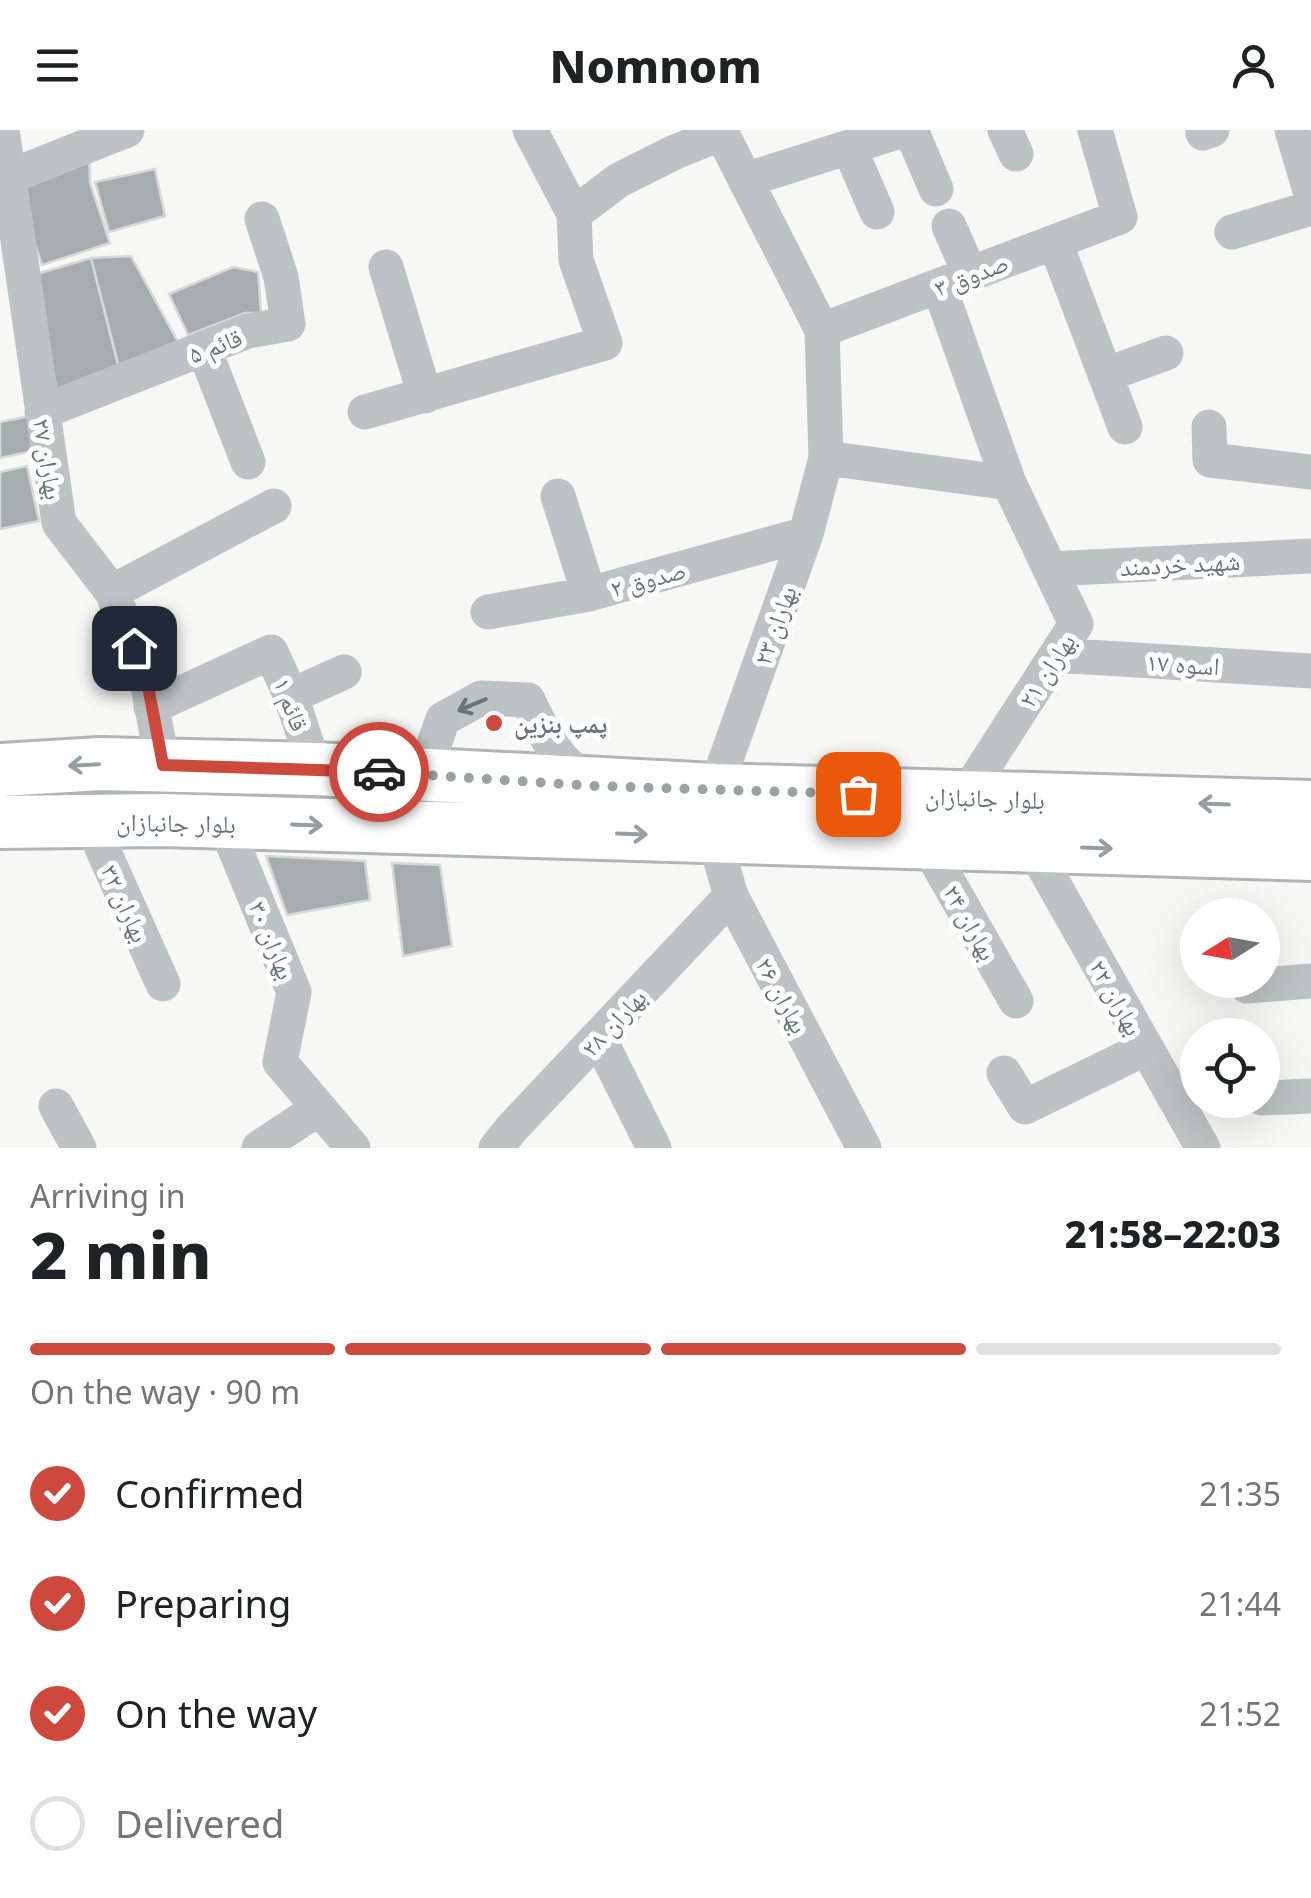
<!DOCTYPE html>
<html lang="en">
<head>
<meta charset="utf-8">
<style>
	:root { --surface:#fff; --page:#f6f6f6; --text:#202124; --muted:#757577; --line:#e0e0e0; --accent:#ce493d }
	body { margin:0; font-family:"Noto Sans","Noto Naskh Arabic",sans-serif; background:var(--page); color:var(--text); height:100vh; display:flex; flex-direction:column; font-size:38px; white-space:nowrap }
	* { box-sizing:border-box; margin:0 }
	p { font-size:32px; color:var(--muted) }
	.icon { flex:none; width:55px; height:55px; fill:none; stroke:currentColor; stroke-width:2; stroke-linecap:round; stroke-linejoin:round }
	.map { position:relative; height:1018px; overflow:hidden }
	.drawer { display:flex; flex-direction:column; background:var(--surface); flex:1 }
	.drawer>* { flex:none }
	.needle { width:65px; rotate:259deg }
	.fabs { position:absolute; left:1180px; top:768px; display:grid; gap:20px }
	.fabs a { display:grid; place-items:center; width:100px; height:100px; border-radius:50%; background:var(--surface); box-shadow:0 10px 40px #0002; font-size:50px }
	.pin { position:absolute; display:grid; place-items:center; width:85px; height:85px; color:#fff; margin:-42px; border-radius:20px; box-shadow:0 5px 15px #0006 }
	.courier { position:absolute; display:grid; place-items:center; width:100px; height:100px; margin:-50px; border:8px solid #ce493d; border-radius:50%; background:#fff; color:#222; box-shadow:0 2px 12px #0007 }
	.head em { font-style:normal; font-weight:800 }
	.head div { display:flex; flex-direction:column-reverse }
	.head { display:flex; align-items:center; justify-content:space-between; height:170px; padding:0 30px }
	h1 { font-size:65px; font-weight:800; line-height:75px }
	.bar { display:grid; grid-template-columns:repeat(4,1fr); gap:15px 10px; align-content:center; height:120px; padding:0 30px }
	.bar i { height:12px; border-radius:8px; background:var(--line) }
	.bar .current { background:var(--accent) }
	.bar p { grid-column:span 4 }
	ol { padding:0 30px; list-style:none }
	li { display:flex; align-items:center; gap:30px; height:110px }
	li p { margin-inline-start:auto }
	li .icon { padding:10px; border-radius:50%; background:var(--accent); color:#fff; stroke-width:4 }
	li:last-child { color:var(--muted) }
	li i { width:55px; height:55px; border:5px solid var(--line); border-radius:50% }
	header { display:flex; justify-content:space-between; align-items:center; height:130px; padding:0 30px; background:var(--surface); font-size:45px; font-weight:800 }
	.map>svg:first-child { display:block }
	.building { fill:#a5adb1; stroke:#d9d8d7; stroke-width:2.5 }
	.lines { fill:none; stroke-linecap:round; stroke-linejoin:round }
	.highway-casing { stroke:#b1b5b7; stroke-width:58 }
	.minor { stroke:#bdc2c4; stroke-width:35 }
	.highway { stroke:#fff; stroke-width:52 }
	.oneway { stroke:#66767c }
	.oneway2 { stroke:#949fa3 }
	.done { stroke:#99a3a6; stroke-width:10; stroke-dasharray:0 18 }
	.route { stroke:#ce493d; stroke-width:12 }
	.poi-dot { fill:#ce493d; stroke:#fff; stroke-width:4 }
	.labels { text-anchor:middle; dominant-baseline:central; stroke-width:10; stroke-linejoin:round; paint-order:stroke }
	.street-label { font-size:25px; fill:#66767c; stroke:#fff }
	.poi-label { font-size:25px; font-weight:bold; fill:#66767c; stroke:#fff; text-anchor:start }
</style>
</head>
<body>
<header><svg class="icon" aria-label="menu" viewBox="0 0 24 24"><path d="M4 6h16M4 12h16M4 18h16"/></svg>Nomnom<svg class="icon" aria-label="person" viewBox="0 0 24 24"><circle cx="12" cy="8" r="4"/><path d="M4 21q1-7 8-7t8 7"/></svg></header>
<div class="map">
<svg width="1311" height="1018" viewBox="0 0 1311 1018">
	<rect width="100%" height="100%" fill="#f7f7f5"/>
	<path class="building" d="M89,20L90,53L110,113L42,135L23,78L26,44Z
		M155,39L165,86L109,102L95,52Z
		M131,126L178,212L119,239L91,128Z
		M91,128L122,249L58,266L33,145Z
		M233,137L258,142L261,183H245L188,205L169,164Z
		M30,286L38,320L0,328V292Z
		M27,336L39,391L0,399V342Z
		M266,726L365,731L370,770L287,785Z
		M392,733L440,735L452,816L403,826Z"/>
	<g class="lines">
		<defs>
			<path id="highway" d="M0,640L100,634L315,639L715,660L1311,677
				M0,692L162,690L1311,724"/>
		</defs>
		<use href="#highway" class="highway-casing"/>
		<path class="minor" d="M2,0L59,393L112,462L146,546L163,635
			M530,0L574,84
			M911,0L936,59
			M1005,0L1016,24
			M1292,0L1311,64
			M1203,3L1212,0
			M849,17L877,82
			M9,47L127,0
			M745,50L903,0
			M949,96L970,144
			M1232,102L1311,78
			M1055,112L1125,297
			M386,137L425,266
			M939,156L1009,353L1076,494L965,666
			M822,200L1120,87L1095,0
			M204,219L248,332
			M1105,245L1166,223
			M42,282L248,201L288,194L281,147L262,89
			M365,282L605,213L576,130L574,84L619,50L675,22L722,3
			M1209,297L1210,330L1311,342
			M826,328L1009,353
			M558,366L589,464
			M1050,439L1311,426
			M112,462L274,376
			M488,482L589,464L806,404
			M1056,525L1311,541
			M291,566L344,542
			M151,577L271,522L291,566L315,639
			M423,645L443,589L481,568L528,570C546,609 556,630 593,655
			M715,660L806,404L826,328L822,200L720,0
			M90,691L163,854
			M224,692L294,862L280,932L353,1018
			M714,707L731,766L864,1018
			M926,713L1016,871
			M1032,716L1203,1018
			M1247,856L1311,851
			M599,908L654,1018
			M1004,943L1025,977L1146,918
			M1262,968L1311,966
			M56,976L79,1018
			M259,1018L319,978
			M496,1018L513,997L731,766"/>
		<use href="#highway" class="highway"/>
	</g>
	<defs><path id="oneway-shaft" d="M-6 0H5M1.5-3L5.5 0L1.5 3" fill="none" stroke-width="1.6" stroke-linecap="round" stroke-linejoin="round" transform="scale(2.5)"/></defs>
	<use class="oneway" href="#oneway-shaft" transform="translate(472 575) rotate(157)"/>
	<g class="oneway2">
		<use href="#oneway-shaft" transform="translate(84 635) rotate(177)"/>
		<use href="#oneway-shaft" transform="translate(1214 674) rotate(-178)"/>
		<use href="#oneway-shaft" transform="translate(307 695) rotate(2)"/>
		<use href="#oneway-shaft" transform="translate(632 704) rotate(2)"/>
		<use href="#oneway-shaft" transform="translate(1097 718) rotate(2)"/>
	</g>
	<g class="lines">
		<path class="done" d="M379,642L594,656L858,664"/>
		<path class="route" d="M134,518L146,546L163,635L379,642"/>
	</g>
	<circle class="poi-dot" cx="494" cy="593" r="10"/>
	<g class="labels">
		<g class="street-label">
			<text transform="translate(971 144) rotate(-21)">صدوق ۳</text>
			<text transform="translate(215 215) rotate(-21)">قائم ۵</text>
			<text transform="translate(49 329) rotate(81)">بهاران ۲۷</text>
			<text transform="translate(1180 433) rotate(-3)">شهید خردمند</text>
			<text transform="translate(648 448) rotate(-15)">صدوق ۲</text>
			<text transform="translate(774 495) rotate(-70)">بهاران ۲۳</text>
			<text transform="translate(1183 533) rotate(4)">اسوه ۱۷</text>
			<text transform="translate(1046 540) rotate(-57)">بهاران ۲۱</text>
			<text transform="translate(292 574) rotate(69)">قائم ۱</text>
			<text transform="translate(985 667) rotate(2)">بلوار جانبازان</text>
			<text transform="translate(176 692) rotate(1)">بلوار جانبازان</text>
			<text transform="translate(126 773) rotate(66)">بهاران ۳۲</text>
			<text transform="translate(971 792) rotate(61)">بهاران ۲۴</text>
			<text transform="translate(273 810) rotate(68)">بهاران ۳۰</text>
			<text transform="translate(783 865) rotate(62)">بهاران ۲۶</text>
			<text transform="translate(1117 867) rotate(61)">بهاران ۲۲</text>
			<text transform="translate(613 892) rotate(-47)">بهاران ۲۸</text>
		</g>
		<g class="poi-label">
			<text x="514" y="593">پمپ بنزین</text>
		</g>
	</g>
</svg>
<div class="fabs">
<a><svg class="needle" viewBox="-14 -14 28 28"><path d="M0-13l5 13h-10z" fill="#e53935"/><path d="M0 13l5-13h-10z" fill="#757577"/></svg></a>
<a><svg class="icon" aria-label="locate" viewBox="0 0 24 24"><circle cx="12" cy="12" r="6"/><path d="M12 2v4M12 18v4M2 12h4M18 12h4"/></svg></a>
</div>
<div class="pin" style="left:858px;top:664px;background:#ea580c"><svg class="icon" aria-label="bag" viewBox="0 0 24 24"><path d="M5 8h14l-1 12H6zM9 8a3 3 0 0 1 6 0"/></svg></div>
<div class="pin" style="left:134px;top:518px;background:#1f2937"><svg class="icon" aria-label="home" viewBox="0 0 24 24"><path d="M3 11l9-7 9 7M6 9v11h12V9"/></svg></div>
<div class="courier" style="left:379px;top:642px"><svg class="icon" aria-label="car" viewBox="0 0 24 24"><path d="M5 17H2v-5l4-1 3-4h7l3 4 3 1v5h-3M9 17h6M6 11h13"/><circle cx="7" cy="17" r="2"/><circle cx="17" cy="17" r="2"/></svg></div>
</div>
<section class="drawer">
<div class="head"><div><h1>2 min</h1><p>Arriving in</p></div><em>21:58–22:03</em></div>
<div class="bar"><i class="current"></i><i class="current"></i><i class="current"></i><i></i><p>On the way · 90 m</p></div>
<ol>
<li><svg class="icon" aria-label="check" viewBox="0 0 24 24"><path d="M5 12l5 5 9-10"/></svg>Confirmed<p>21:35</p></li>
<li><svg class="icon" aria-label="check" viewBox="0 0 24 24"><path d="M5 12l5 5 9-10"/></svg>Preparing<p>21:44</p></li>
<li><svg class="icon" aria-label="check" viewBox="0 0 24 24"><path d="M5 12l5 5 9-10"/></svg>On the way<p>21:52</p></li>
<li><i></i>Delivered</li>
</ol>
</section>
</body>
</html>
